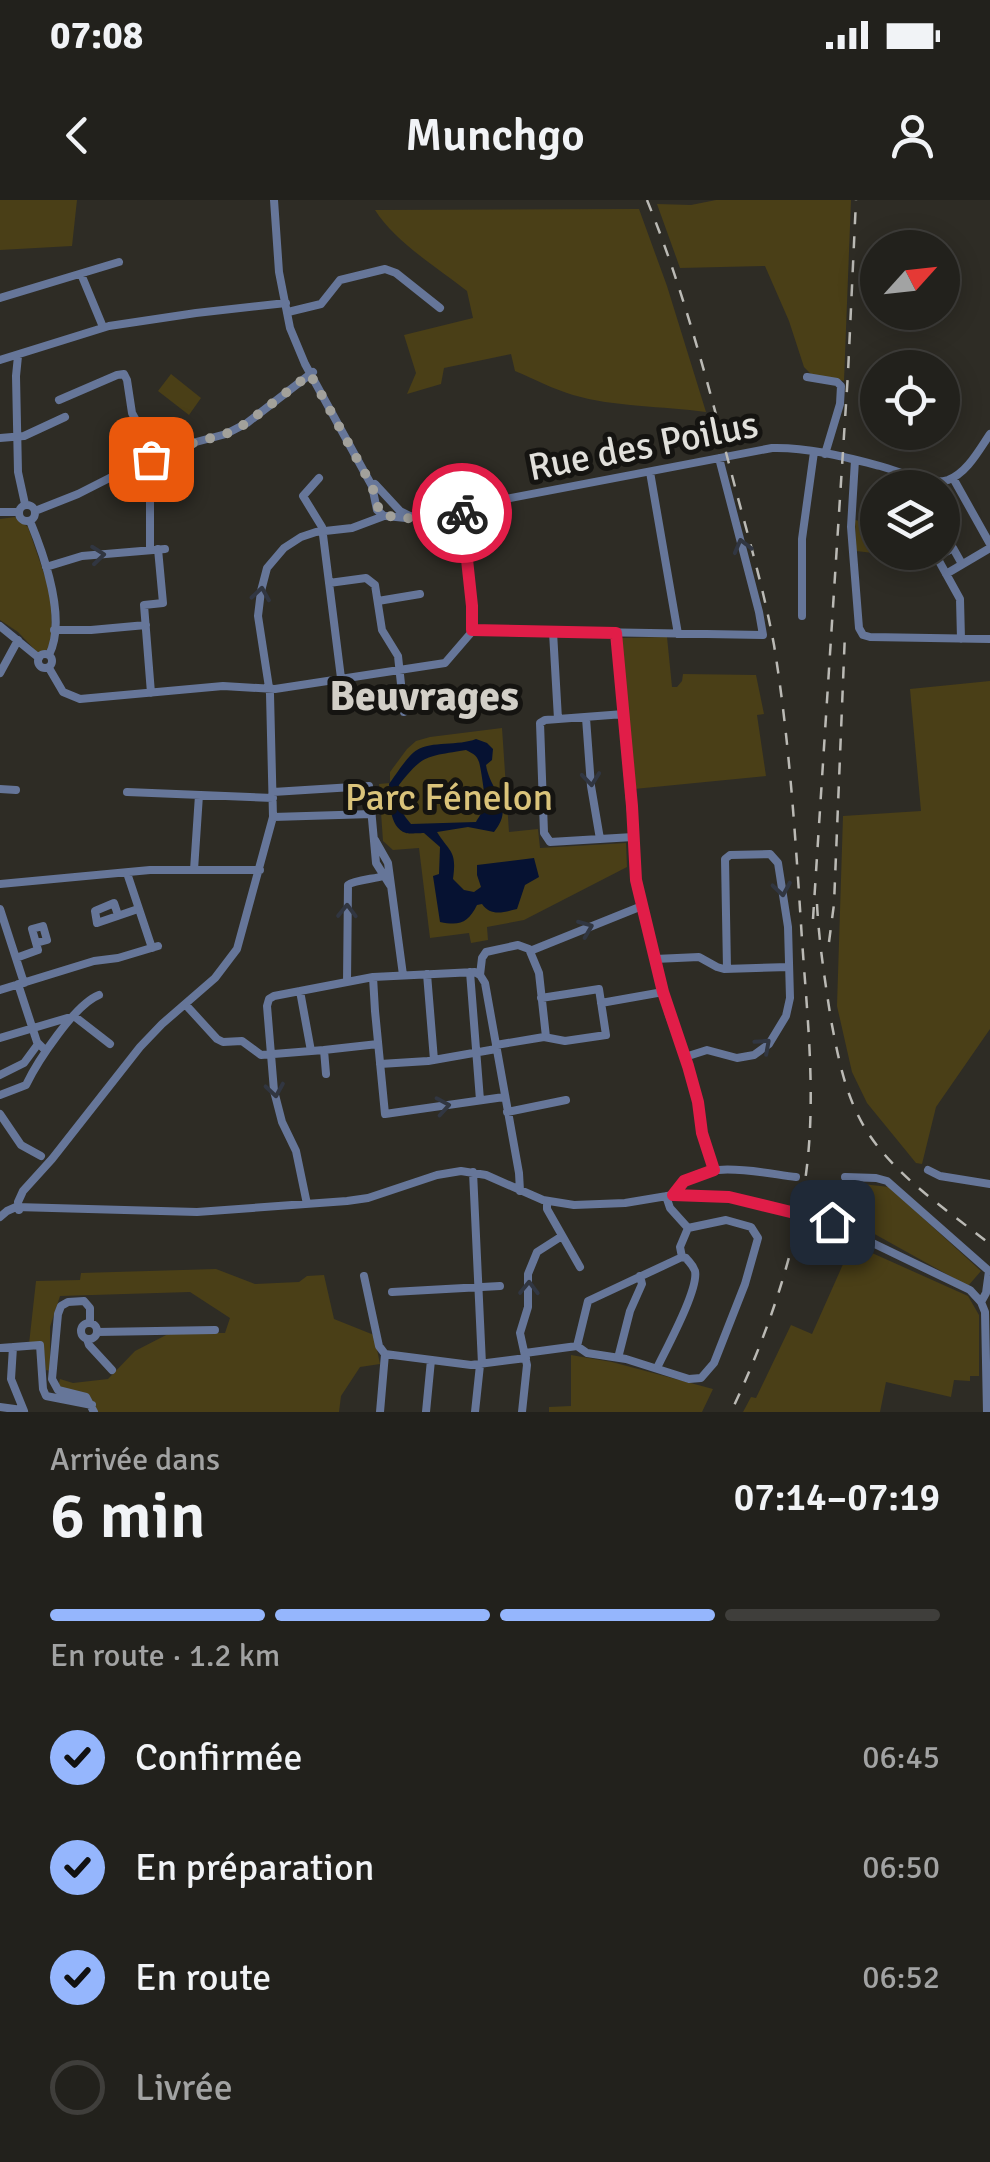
<!DOCTYPE html>
<html lang="fr">
<head>
<meta charset="utf-8">
<style>
	:root { --surface:#22211c; --page:#2a2925; --text:#f1f3f6; --muted:#a2a3a3; --line:#3f3e3b; --accent:#95b6fd }
	body { margin:0; font-family:Signika,sans-serif; background:var(--page); color:var(--text); height:100vh; display:flex; flex-direction:column; font-size:38px; white-space:nowrap }
	* { box-sizing:border-box; margin:0 }
	p { font-size:32px; color:var(--muted) }
	.icon { flex:none; width:55px; height:55px; fill:none; stroke:currentColor; stroke-width:2; stroke-linecap:round; stroke-linejoin:round }
	.map { position:relative; height:1212px; overflow:hidden }
	.drawer { display:flex; flex-direction:column; background:var(--surface); flex:1 }
	.drawer>* { flex:none }
	.needle { width:65px; rotate:63deg }
	.buttons { position:absolute; left:860px; top:30px; display:grid; gap:20px }
	.buttons a { display:grid; place-items:center; width:100px; height:100px; border-radius:50%; background:var(--surface); box-shadow:0 5px 25px #0003,0 0 0 2px var(--line); font-size:50px }
	.pin { position:absolute; display:grid; place-items:center; width:85px; height:85px; color:#fff; margin:-42px; border-radius:20px; box-shadow:0 5px 15px #0006 }
	.courier { position:absolute; display:grid; place-items:center; width:100px; height:100px; margin:-50px; border:8px solid #e11d48; border-radius:50%; background:#fff; color:#222; box-shadow:0 2px 12px #0007 }
	.summary em { font-style:normal; font-weight:600 }
	.summary div { display:flex; flex-direction:column-reverse }
	.summary { display:flex; align-items:center; justify-content:space-between; height:170px; padding:0 50px }
	h1 { font-size:65px; font-weight:600; line-height:75px }
	.bar { display:grid; grid-template-columns:repeat(4,1fr); gap:15px 10px; align-content:center; height:120px; padding:0 50px }
	.bar i { height:12px; border-radius:8px; background:var(--line) }
	.bar .selected { background:var(--accent) }
	.bar p { grid-column:span 4 }
	ol { padding:0 50px; list-style:none }
	li { display:flex; align-items:center; gap:30px; height:110px }
	li p { margin-inline-start:auto }
	li .icon { padding:10px; border-radius:50%; background:var(--accent); color:#111; stroke-width:4 }
	li:last-child { color:var(--muted) }
	li i { width:55px; height:55px; border:5px solid var(--line); border-radius:50% }
	.status { display:flex; justify-content:space-between; align-items:center; height:70px; padding:0 50px; background:var(--surface); direction:ltr }
	.status svg { height:28px; fill:currentColor }
	header { display:flex; justify-content:space-between; align-items:center; height:130px; padding:0 50px; background:var(--surface); font-size:45px; font-weight:600 }
	.map>svg:first-child { display:block }
	.green { fill:#4a3f17 }
	.water { fill:#061232; fill-rule:evenodd }
	.lines { fill:none; stroke-linecap:round; stroke-linejoin:round }
	.minor { stroke:#667699; stroke-width:8 }
	.rail { stroke:#bbbab5; stroke-width:2.5; stroke-dasharray:12 12; stroke-linecap:butt }
	.oneway { stroke:#313641 }
	.done { stroke:#a2a19b; stroke-width:10; stroke-dasharray:0 18 }
	.route { stroke:#e11d48; stroke-width:12 }
	.labels { text-anchor:middle; dominant-baseline:central; stroke-width:10; stroke-linejoin:round; paint-order:stroke }
	.street-label { font-size:38px; fill:#e1e0db; stroke:#151411 }
	.park-label { font-size:38px; fill:#dac37a; stroke:#151411 }
	.quarter-label { font-size:42px; font-weight:bold; fill:#d2cfc7; stroke:#151411 }
</style>
</head>
<body>
<div class="status"><b>07:08</b><svg viewBox="0 0 49 12"><path d="M0 12V9h3v3zM5 12V6h3v6zM10 12V3h3v9zM15 12V0h3v12zM26 1h20v11H26zM47 4h2v5h-2z"/></svg></div>
<header><svg class="icon" aria-label="back" viewBox="0 0 24 24"><path d="M15 5l-7 7 7 7"/></svg>Munchgo<svg class="icon" aria-label="person" viewBox="0 0 24 24"><circle cx="12" cy="8" r="4"/><path d="M4 21q1-7 8-7t8 7"/></svg></header>
<div class="map">
<svg width="990" height="1212" viewBox="0 0 990 1212">
	<rect width="100%" height="100%" fill="#2e2c25"/>
	<path class="green" d="M0,0H77L72,46L0,50Z
		M716,0H851L844,181L811,174L804,167L789,121L765,66L680,68L657,4L691,5Z
		M639,9L667,86L706,212C663,206 614,207 573,195C553,189 534,179 515,171L511,154L444,168L441,184L407,194L416,173L404,135L473,118L467,91C438,68 395,42 375,10Z
		M171,174L201,198L189,215L158,191Z
		M15,317L28,327L51,394L52,443C48,450 45,452 37,452L18,432L0,420V319Z
		M855,320L869,323V325L877,324L878,352L908,353L907,357L856,351Z
		M667,437L672,487H677L682,481L683,474L756,475L764,514L757,515L766,576L634,589L621,438Z
		M990,481V829L936,907L922,964L916,963L867,903L852,872L837,806L843,616L921,611L910,489Z
		M502,528L509,632L538,629L540,648L626,643L627,667L524,720L487,727L488,740L471,743L469,733L430,738L419,648L393,650L383,641L379,584L390,583V572L407,549L416,541L430,537Z
		M836,981L889,987L981,1071L968,1086L826,1007Z
		M852,1044L968,1096L979,1115V1176H970V1181L954,1180L951,1197L886,1182L880,1212H743L751,1197L756,1198L791,1125L812,1134Z
		M216,1069L255,1084L299,1082L307,1076L324,1075L334,1119L374,1135L380,1164L360,1167L341,1196L339,1212H96L95,1205L55,1198L60,1179L73,1183L108,1179L135,1151L170,1133H225L230,1118L190,1092L60,1096L50,1127V1171L46,1170L43,1143L29,1144L36,1081L80,1080L81,1073Z
		M571,1155L612,1162L713,1189L702,1212H549V1207L571,1206Z"/>
	<path class="water" d="M476,539L487,543L493,549L492,560L486,565C490,592 516,605 494,632L468,627L437,632C450,653 457,650 453,679L464,690L474,692L481,687L477,675V665L534,658L539,677L525,685L517,709C504,712 491,717 482,704L477,705C468,723 460,726 440,722L433,676L439,674L440,647L424,633C422,633 408,634 406,633C388,627 390,599 389,584C395,576 408,555 417,550C431,541 459,546 476,539ZM466,550C473,554 476,554 479,562C481,568 486,602 485,607C484,609 477,620 476,622L411,624C401,613 395,600 399,585C424,553 427,557 466,550Z"/>
	<g class="lines">
		<path class="minor" d="M274,0L279,72L290,128L305,164L372,286L377,310L383,315
			M81,74L103,127
			M0,98L119,62
			M288,112L321,104L340,80L385,69L396,73L440,108
			M18,156L16,176L18,272L25,304
			M0,160L109,126L196,113L286,103
			M807,177L837,182L841,186L840,204L825,254
			M59,200L117,175L124,174L127,180L132,213L140,228L144,259
			M0,238L24,236L65,217
			M139 266a8 8 0 1 1 16 0a8 8 0 1 1-16 0Z
			M855,260L851,327L859,428L863,435L870,437L990,439
			M155,267L160,262L196,242L226,234L247,223L313,172
			M650,272L678,434
			M145,273L150,286V350
			M319,278L303,296L322,327L341,478
			M953,278L990,344
			M375,284L400,311L412,317
			M19 313a8 8 0 1 1 16 0a8 8 0 1 1-16 0Z
			M35,311L78,294L141,262
			M0,312H19
			M386,316L406,318L772,248C808,247 845,257 880,266C900,271 928,286 948,280C967,273 979,250 990,234
			M30,321C44,355 67,420 49,455
			M934,352L960,399L961,439
			M937,357L953,348L962,364
			M46,367L82,356L165,349
			M946,374L990,348
			M329,383L366,378L375,385L382,430L398,456L404,512
			M378,401L420,394
			M802,416V339L814,252
			M0,426L39,458
			M54,430H91L146,425
			M473,430L763,435L759,412L719,258
			M553,432L558,519
			M616,433L637,685L669,815L688,867L697,898L702,930L714,970
			M38 461a7 7 0 1 1 14 0a7 7 0 1 1-14 0Z
			M49,468L63,492L80,499L223,486L275,489L445,463L470,434L473,427L461,308
			M0,473L18,440
			M151,493L144,405L163,403L158,349
			M624,514L545,520L540,523L544,633L550,642L633,637
			M586,518L591,586L600,639
			M0,589L16,590
			M127,592L273,598
			M273,592L369,586L376,663L390,685
			M273,617L372,614
			M375,640L388,663L403,775
			M194,670L199,595
			M127,673L152,748
			M0,684L150,670H260
			M0,709L24,783
			M118,715L114,703L95,711L97,723L138,709
			M530,751L642,706
			M16,758L38,750L32,729L43,726L47,740L36,743
			M655,759L699,757L717,767L724,769L789,767
			M470,772L480,900
			M427,774L434,860
			M373,777L375,811L385,914L504,897
			M347,782L348,685C354,680 374,679 384,676
			M18,784L37,842L46,851
			M0,790L94,761L118,758L158,746
			M300,791L311,851
			M601,803L663,792
			M185,804L217,839L223,842L242,841L261,855L324,850
			M0,838L74,816L110,844
			M496,845L544,837L565,841L606,835L599,789L541,798
			M685,857L707,850L737,858L754,855L769,844L786,816L790,798L788,727L778,663L770,654L730,655L725,659L727,769
			M380,864L428,861L496,849
			M326,874L324,850L378,844
			M0,875L24,863L38,844
			M0,895L26,885C37,862 75,804 99,795
			M507,912L566,900
			M0,914L21,945L41,956
			M928,970L940,976L990,984
			M473,972L482,1164
			M845,977L876,978L887,981L989,1071
			M520,991L519,973L485,783L480,775L482,758L486,752L518,745L529,749L539,773L546,837
			M673,995C695,955 760,973 796,977
			M547,1001V1009L580,1067
			M307,1004L296,951L282,922L274,891L267,806L269,799L274,796L373,777L475,772L480,775
			M19,1010L18,1002L23,991L52,959L140,847L162,824L215,778L237,749L273,617L270,494L258,416L261,391L267,368L284,348L301,337L316,332L352,328L384,316
			M0,1017L7,1011L16,1007L197,1012L347,1001L368,998L437,975L461,971L486,975L543,1000L574,1005L625,1003L673,995L729,997L827,1021L970,1090L981,1102L985,1112L987,1212
			M364,1076L379,1146L385,1154L380,1212
			M392,1092L500,1086
			M981,1102L986,1093L989,1071
			M90,1123V1108L84,1101L68,1102L61,1106L58,1114L52,1179L58,1190L86,1197L94,1212
			M81 1131a8 8 0 1 1 16 0a8 8 0 1 1-16 0Z
			M97,1132L215,1130
			M87,1139L89,1145L112,1170
			M577,1146L588,1101L682,1057L680,1047L688,1028L670,1008L666,996
			M13,1147L11,1179L24,1211
			M0,1148L40,1145L43,1189L46,1196L92,1205
			M525,1153L577,1146L587,1153L626,1159L689,1179L701,1178L714,1163L745,1084L758,1038L751,1027L726,1020L688,1028
			M385,1154L471,1165L526,1158
			M618,1158L630,1111L642,1084L640,1076
			M657,1168C666,1149 699,1089 695,1071C693,1065 690,1063 686,1058L682,1057
			M0,1207L22,1210
			M426,1212L431,1160
			M475,1212L480,1165
			M522,1212L527,1165L520,1133L528,1107V1074L537,1052L562,1036"/>
		<path class="rail" d="M647,0C684,91 709,187 734,283C748,336 764,390 774,445C789,537 795,631 801,724C806,807 817,891 806,974C795,1056 766,1138 731,1212
			M817,704C819,743 825,781 831,820C840,867 848,910 879,948C910,986 952,1014 990,1044
			M813,719L848,173L856,0
			M829,742L834,704L845,433"/>
	</g>
	<defs><path id="oneway-chevron" d="M-2-3.5L2.5 0L-2 3.5" fill="none" stroke-width="1.6" stroke-linecap="round" stroke-linejoin="round" transform="scale(2.5)"/></defs>
	<g class="oneway">
		<use href="#oneway-chevron" transform="translate(742 346) rotate(-105)"/>
		<use href="#oneway-chevron" transform="translate(98 355) rotate(-6)"/>
		<use href="#oneway-chevron" transform="translate(261 394) rotate(-81)"/>
		<use href="#oneway-chevron" transform="translate(591 579) rotate(84)"/>
		<use href="#oneway-chevron" transform="translate(782 689) rotate(81)"/>
		<use href="#oneway-chevron" transform="translate(347 711) rotate(-89)"/>
		<use href="#oneway-chevron" transform="translate(586 728) rotate(-22)"/>
		<use href="#oneway-chevron" transform="translate(764 845) rotate(-42)"/>
		<use href="#oneway-chevron" transform="translate(275 890) rotate(81)"/>
		<use href="#oneway-chevron" transform="translate(443 906) rotate(-10)"/>
		<use href="#oneway-chevron" transform="translate(529 1088) rotate(-89)"/>
	</g>
	<g class="lines">
		<path class="done" d="M151,259L155,267L159,262L193,243L226,234L247,223L310,174L372,286L380,314L404,319L461,308L462,313"/>
		<path class="route" d="M462,313L472,406V430L616,433L632,606L636,680L663,792L688,866L698,902L702,933L714,970L684,981L673,995L729,997L832,1022"/>
	</g>
	<g class="labels">
		<g class="street-label">
			<text transform="translate(643 246) rotate(-11)">Rue des Poilus</text>
		</g>
		<g class="park-label">
			<text x="449" y="597">Parc Fénelon</text>
		</g>
		<g class="quarter-label">
			<text x="424" y="496">Beuvrages</text>
		</g>
	</g>
</svg>
<div class="buttons">
<a><svg class="needle" viewBox="-14 -14 28 28"><path d="M0-13l5 13h-10z" fill="#e53935"/><path d="M0 13l5-13h-10z" fill="#a2a3a3"/></svg></a>
<a><svg class="icon" aria-label="locate" viewBox="0 0 24 24"><circle cx="12" cy="12" r="6"/><path d="M12 2v4M12 18v4M2 12h4M18 12h4"/></svg></a>
<a><svg class="icon" aria-label="layers" viewBox="0 0 24 24"><path d="M12 4l9 5-9 5-9-5zM3 14l9 5 9-5"/></svg></a>
</div>
<div class="pin" style="left:151px;top:259px;background:#ea580c"><svg class="icon" aria-label="bag" viewBox="0 0 24 24"><path d="M5 8h14l-1 12H6zM9 8a3 3 0 0 1 6 0"/></svg></div>
<div class="pin" style="left:832px;top:1022px;background:#1f2937"><svg class="icon" aria-label="home" viewBox="0 0 24 24"><path d="M3 11l9-7 9 7M6 9v11h12V9"/></svg></div>
<div class="courier" style="left:462px;top:313px"><svg class="icon" aria-label="bike" viewBox="0 0 24 24"><circle cx="6" cy="16" r="4"/><circle cx="18" cy="16" r="4"/><path d="M6 16l4-8h5l3 8M10 8l3 8H6M13 5h3"/></svg></div>
</div>
<section class="drawer">
<div class="summary"><div><h1>6 min</h1><p>Arrivée dans</p></div><em>07:14–07:19</em></div>
<div class="bar"><i class="selected"></i><i class="selected"></i><i class="selected"></i><i></i><p>En route · 1.2 km</p></div>
<ol>
<li><svg class="icon" aria-label="check" viewBox="0 0 24 24"><path d="M5 12l5 5 9-10"/></svg>Confirmée<p>06:45</p></li>
<li><svg class="icon" aria-label="check" viewBox="0 0 24 24"><path d="M5 12l5 5 9-10"/></svg>En préparation<p>06:50</p></li>
<li><svg class="icon" aria-label="check" viewBox="0 0 24 24"><path d="M5 12l5 5 9-10"/></svg>En route<p>06:52</p></li>
<li><i></i>Livrée</li>
</ol>
</section>
</body>
</html>
